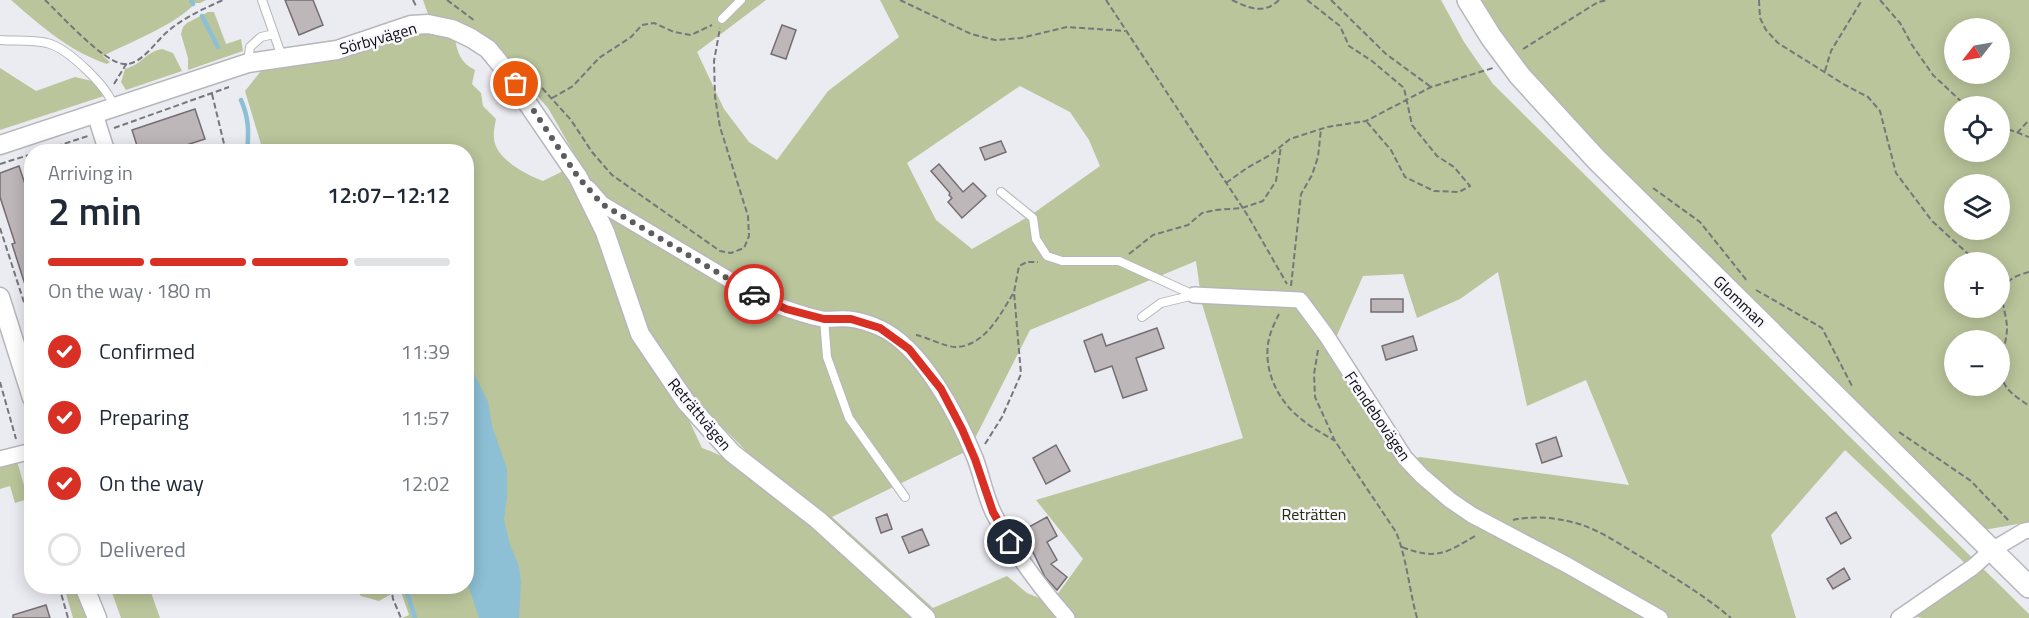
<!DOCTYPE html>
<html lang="en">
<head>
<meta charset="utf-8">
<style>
	:root { --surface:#fff; --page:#f6f6f7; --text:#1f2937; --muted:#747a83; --line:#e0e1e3; --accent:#d93025 }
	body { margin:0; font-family:"Titillium Web",sans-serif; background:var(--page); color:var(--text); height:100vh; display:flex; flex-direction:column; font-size:22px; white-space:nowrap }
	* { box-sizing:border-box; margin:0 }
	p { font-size:20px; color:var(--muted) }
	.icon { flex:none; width:33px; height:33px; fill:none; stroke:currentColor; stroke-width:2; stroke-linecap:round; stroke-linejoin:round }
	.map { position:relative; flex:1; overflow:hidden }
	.panel { position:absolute; left:24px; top:144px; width:450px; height:450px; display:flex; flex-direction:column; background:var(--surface); border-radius:24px; box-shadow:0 3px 15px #0003 }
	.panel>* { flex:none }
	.needle { width:39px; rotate:239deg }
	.tools { position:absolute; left:1944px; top:18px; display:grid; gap:12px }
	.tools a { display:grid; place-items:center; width:66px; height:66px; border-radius:50%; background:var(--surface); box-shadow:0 3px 15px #0003; font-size:30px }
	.pin { position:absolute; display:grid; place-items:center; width:51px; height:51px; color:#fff; margin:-26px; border:3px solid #fff; border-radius:50%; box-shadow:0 2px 6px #0007 }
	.courier { position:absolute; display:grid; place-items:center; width:60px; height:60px; margin:-30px; border:4px solid #d93025; border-radius:50%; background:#fff; color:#222; box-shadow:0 2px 8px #0007 }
	.headline em { font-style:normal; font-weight:600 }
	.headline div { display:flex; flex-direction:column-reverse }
	.headline { display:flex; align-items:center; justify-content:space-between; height:102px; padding:0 24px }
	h1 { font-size:39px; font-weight:600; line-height:45px }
	.bar { display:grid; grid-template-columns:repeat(4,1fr); gap:9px 6px; align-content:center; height:72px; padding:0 24px }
	.bar i { height:8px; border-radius:4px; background:var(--line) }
	.bar .on { background:var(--accent) }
	.bar p { grid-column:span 4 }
	ol { padding:0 24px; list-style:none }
	li { display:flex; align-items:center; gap:18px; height:66px }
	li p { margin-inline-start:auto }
	li .icon { padding:6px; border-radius:50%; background:var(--accent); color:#fff; stroke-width:4 }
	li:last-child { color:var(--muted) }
	li i { width:33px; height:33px; border:3px solid var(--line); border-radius:50% }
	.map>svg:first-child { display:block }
	.green { fill:#bac59b; fill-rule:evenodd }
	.water { fill:#8dbfd5 }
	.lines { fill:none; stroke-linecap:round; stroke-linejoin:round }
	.stream { stroke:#8dbfd5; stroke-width:4.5 }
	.building { fill:#beb7ba; stroke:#746e71; stroke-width:1.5 }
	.service-casing { stroke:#b6b6bc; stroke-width:10 }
	.minor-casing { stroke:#b6b6bc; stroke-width:18 }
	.tertiary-casing { stroke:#b6b6bc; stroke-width:21 }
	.secondary-casing { stroke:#b6b6bc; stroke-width:24 }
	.path { stroke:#76767b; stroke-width:2; stroke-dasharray:6 3; stroke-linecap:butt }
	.service { stroke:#fff; stroke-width:8 }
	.minor { stroke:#fff; stroke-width:15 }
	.tertiary { stroke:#fff; stroke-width:18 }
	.secondary { stroke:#fff; stroke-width:21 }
	.done { stroke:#5c5c60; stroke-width:6; stroke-dasharray:0 10.8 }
	.route { stroke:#d93025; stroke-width:8 }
	.labels { text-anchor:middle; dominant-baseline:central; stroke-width:5; stroke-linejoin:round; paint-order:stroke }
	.street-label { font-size:16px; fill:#0f0f11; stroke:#f9f8ff }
	.park-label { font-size:16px; fill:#262d0a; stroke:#f9f8ff }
</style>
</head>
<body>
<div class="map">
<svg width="2029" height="618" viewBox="0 0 2029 618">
	<rect width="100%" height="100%" fill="#ebebf2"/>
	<path class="green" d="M11,0H206L200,3H195C178,24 128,43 103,56L110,62L107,64C69,51 41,26 11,0Z
		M423,0H766L697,52L724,109L749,142L777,160L828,91L899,37L880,0H1441L1464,42L1493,84L2029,614V618H1923L1906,615L1969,567L1845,450L1771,535L1796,618H932L754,459L668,372L644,330L598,205L579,162L548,108L502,56L454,26L428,14ZM1020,86L1070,112L1089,140L1100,166L1031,215L972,249L936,220L907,163ZM1196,261L1202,304L1243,438L1036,500L1083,559L1051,603L1027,593L1007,576L933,608L832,517L969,450L1030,330ZM1498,272L1527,406L1586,380L1629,485L1420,457L1404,461L1331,349L1363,276L1403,274L1417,318L1460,299Z
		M1479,0H2029V522L1984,530L1602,156L1515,56ZM1954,28H2000V74H1954ZM1954,106H2000V152H1954ZM1954,184H2000V230H1954ZM1954,262H2000V308H1954ZM1954,340H2000V386H1954Z
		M208,12H214L226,44L241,39L243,51L188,70V58L181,34L183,27L187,23Z
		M429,30L455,38C457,53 461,63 475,70L472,84L481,93L483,106L496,119C495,125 493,132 494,138C495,159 527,175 543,181L565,170L589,208L634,334L654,371L672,399L688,418L702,448C730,457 751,476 774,494C824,533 869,576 916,618H402L409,615L400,589L379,601L361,596L354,587L466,586V152L263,151L245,91L265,66L310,64L336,59L379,42Z
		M162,49L173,53L182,71L126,90L121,82L125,69C143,64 145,52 162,49Z
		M0,68L36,91L75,77L92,81L104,96L0,130Z
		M17,461L28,499L15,503L10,486L0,489V467Z
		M64,587H77L89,618H73Z
		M110,587H149L160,618H121Z"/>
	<path class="water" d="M466,357L488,402L492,426L507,469V496L504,519L510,545L519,566L521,582L519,618H479L468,585Z"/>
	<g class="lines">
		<path class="stream" d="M191,0L193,4
			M202,16L218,47
			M241,100C249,118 249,132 247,152
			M405,586L415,618"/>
	</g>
	<path class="building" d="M285,0H313L323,25L299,35Z
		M782,25L796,30L786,59L771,54Z
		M195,109L205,139L165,152H139L132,130Z
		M1001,141L1006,152L985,160L980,148Z
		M939,164L963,192L973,183L986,196L962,218L948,202L952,198L949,195L950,193L931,171Z
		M19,166L32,205V297H29L12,244L15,243L0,197V173Z
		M1371,299H1403V312H1371Z
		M1157,328L1164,348L1136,358L1147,390L1123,398L1112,366L1095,372L1084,341L1102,334L1106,346Z
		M1413,336L1417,350L1386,360L1382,346Z
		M1556,437L1562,456L1542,463L1536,444Z
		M1056,445L1070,471L1046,484L1033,458Z
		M1836,512L1851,538L1841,544L1826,518Z
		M887,514L892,529L881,533L876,518Z
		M1047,517L1057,536L1047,542L1057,560L1051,564L1067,577L1057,590L1045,577L1032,550L1028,552L1018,533Z
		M922,529L929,545L909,553L902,537Z
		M1844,568L1850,579L1833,589L1827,579Z
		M46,605L50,618H13V615Z"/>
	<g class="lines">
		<defs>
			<path id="service" d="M262,0L282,57
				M722,19L741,0
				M0,40C15,41 33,40 47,43C68,48 108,87 114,107
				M248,62L250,47L261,37L274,34
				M1001,192L1033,218L1036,239L1047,256L1062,261H1119L1194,295
				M1142,317L1161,303L1194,295
				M824,319L827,357L849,418L905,497"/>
			<path id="minor" d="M95,114L107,152
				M588,188L602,204L765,301C784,308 802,315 822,319C831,320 840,318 849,319C858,320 871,324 880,328C922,347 958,416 975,458C982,476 985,496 994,514C1014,553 1038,585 1067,618
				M1194,295L1300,300L1326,335L1405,458L1422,476L1450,500L1472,515L1567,565L1660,618
				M0,459L32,451
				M1899,618L1973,567L1992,550L2024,531L2029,530"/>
			<path id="tertiary" d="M0,145L248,63L337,50L411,25L428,24L452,29L471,38L488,49L502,66L578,177L605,232L640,334L686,402L732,453L818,520L926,618
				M0,297L32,398
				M84,586L97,618"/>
			<path id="secondary" d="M1468,0L1491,37L1520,76L1596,159L2029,587"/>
		</defs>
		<use href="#service" class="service-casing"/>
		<use href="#minor" class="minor-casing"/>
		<use href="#tertiary" class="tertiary-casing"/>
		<use href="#secondary" class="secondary-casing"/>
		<path class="path" d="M45,0C61,15 102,61 123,64C141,66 155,42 167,32C183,18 203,9 223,0
			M413,0L417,8
			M447,0L475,21
			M900,0L971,34L995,40L1021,38L1067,27L1125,31
			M1106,0L1248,216L1287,284
			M1232,0C1249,8 1264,15 1279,0
			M1307,0L1340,26L1349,46L1372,61L1404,88L1412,125L1437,156L1454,167L1470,186L1459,192L1434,191L1405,177L1391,150L1366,121
			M1331,0L1386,54L1431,87
			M1759,0L1760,18L1766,30L1778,43L1845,85L1868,97L1880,111L1896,173L1932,221L1977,262
			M1880,0L1900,23L1912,45L1933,75L1966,106
			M1523,49L1598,2L1608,0
			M524,68L571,120L592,152L612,175L720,251L731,253L744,248L749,236L748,216L720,127L715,97L714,61L720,28
			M1825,71L1831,51L1862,0
			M114,84L127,63
			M212,94L226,152
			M552,98L573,86L599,58L631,37L642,25L654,23L674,32L691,35L712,25
			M2000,126L2029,137
			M114,128L229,87
			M2017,133L2029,120
			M39,152L88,136
			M0,164L32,154
			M1226,183L1247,168L1270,155L1290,139L1327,127L1366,121L1431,87L1493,68
			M1653,188L1700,222L1748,282
			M0,228L32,327
			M1129,254L1153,235L1188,225L1202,213L1216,210L1242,208L1263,201L1276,181L1281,146
			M2029,272C2018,275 2008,278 2003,290C2000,300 2007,316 2007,328C2007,346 1994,371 2007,388C2012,395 2023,401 2029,406
			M1291,286L1301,194L1312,175L1318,157L1321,129
			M1756,290L1822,328L1852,386
			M1279,314C1276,320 1272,328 1270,335C1261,365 1276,399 1300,418C1310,427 1324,434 1335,441
			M916,335C927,337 947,348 957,347C986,345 1001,313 1014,292
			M1318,350L1314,374L1315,397L1335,441L1396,532C1407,559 1409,589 1417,618
			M0,382L16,439
			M1899,432L1971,481L2010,522
			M985,444L1002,417L1021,374L1014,292L1019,266L1027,262H1038
			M25,468L32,491
			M1513,520C1534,515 1561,518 1582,525C1603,532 1624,547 1643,558C1673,577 1704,595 1731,618
			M1402,547C1438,561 1447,552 1477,535
			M59,586L68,618
			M391,586L393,599L401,618"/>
		<use href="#service" class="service"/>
		<use href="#minor" class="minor"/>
		<use href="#tertiary" class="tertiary"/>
		<use href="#secondary" class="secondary"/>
	</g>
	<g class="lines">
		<path class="done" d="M516,84L578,177L602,204L754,294"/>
		<path class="route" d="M754,294L786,309L824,319H851L880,328L909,349L941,389L962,429L975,459L993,512L1010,542"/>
	</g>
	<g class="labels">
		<g class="street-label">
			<text transform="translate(378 38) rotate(-16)">Sörbyvägen</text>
			<text transform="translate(1740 301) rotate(44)">Glomman</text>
			<text transform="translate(700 414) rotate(50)">Reträttvägen</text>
			<text transform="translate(1378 416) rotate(56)">Frendebovägen</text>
		</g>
		<g class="park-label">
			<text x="1314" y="514">Reträtten</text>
		</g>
	</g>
</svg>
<div class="tools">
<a><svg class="needle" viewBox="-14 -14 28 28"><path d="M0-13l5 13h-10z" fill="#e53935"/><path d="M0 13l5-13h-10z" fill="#747a83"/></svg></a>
<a><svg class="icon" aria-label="locate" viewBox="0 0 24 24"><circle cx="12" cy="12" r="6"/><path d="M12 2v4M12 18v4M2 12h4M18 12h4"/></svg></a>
<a><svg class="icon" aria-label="layers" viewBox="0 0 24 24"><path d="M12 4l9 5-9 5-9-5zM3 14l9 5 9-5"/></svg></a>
<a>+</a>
<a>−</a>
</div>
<div class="pin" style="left:516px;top:84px;background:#ea580c"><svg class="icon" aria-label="bag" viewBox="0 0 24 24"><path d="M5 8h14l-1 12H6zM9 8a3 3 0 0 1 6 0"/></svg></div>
<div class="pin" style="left:1010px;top:542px;background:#1f2937"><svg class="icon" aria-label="home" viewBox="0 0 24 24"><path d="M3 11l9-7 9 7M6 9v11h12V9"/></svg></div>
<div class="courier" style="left:754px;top:294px"><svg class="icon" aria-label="car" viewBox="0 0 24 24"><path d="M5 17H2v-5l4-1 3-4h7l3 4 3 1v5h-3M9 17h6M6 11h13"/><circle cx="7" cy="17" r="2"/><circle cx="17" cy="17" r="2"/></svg></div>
<section class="panel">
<div class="headline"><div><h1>2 min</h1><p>Arriving in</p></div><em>12:07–12:12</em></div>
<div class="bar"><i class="on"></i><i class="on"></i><i class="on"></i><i></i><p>On the way · 180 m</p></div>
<ol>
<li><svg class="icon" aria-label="check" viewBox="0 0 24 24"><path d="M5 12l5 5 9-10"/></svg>Confirmed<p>11:39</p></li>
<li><svg class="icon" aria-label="check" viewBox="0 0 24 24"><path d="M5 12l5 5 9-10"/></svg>Preparing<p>11:57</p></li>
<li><svg class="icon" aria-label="check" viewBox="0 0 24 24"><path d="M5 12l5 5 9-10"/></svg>On the way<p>12:02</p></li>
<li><i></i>Delivered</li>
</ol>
</section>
</div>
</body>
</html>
